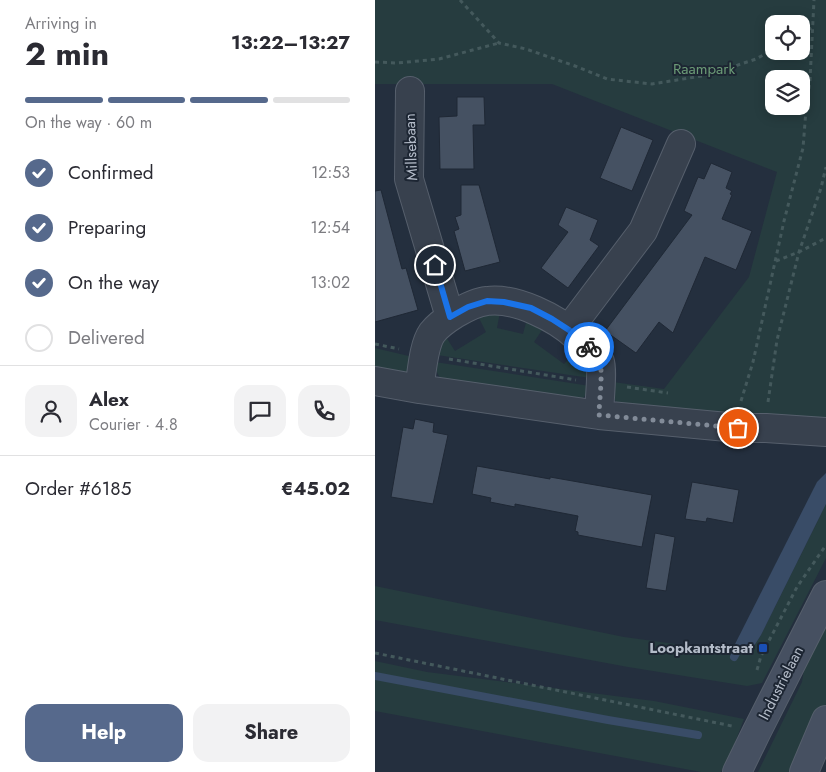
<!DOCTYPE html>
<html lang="en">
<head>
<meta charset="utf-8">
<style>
	:root { --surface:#fff; --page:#f2f2f3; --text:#2b2b33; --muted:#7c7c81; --line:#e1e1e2; --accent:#56698c }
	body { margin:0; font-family:Jost,sans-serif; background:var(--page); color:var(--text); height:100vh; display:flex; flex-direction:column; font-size:19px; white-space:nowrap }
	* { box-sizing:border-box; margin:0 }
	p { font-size:16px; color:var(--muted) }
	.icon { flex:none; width:28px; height:28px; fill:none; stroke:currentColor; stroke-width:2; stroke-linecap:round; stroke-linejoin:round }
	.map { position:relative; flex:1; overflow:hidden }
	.details { display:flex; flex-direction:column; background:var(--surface); width:375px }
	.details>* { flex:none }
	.tools { position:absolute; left:390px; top:15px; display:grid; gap:10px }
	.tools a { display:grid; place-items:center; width:45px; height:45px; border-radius:10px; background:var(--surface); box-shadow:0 2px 12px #0003; font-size:25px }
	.pin { position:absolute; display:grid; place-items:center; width:42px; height:42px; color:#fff; margin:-21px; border:2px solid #fff; border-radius:50%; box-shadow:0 1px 5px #0007 }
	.courier { position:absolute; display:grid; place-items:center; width:50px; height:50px; margin:-25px; border:4px solid #1a73e8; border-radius:50%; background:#fff; color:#222; box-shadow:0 1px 6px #0007 }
	.summary em { font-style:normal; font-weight:700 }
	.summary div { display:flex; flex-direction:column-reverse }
	.summary { display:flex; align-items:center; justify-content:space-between; height:85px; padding:0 25px }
	h1 { font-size:32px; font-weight:700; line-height:38px }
	.bar { display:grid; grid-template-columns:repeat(4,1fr); gap:8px 5px; align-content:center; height:60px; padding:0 25px }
	.bar i { height:6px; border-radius:4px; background:var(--line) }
	.bar .selected { background:var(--accent) }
	.bar p { grid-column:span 4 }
	.line { display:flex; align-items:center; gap:12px; padding:0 25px; border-top:1px solid var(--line) }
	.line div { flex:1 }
	.round { display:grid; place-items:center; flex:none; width:52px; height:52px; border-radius:15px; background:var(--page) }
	ol { padding:0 25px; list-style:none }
	li { display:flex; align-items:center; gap:15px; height:55px }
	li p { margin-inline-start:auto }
	li .icon { padding:5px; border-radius:50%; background:var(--accent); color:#fff; stroke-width:4 }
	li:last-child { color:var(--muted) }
	li i { width:28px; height:28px; border:2px solid var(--line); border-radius:50% }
	.action { display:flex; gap:10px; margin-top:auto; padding:10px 25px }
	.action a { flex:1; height:58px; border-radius:15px; background:var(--accent); color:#fff; font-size:20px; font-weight:700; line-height:58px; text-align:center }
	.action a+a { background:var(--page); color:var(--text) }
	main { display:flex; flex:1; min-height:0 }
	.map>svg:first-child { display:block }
	.green { fill:#263c3f; fill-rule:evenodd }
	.water { fill:#394c67 }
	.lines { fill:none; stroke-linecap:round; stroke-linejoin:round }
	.stream { stroke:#394c67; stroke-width:8 }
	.building { fill:#455162; stroke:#1f2835 }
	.street-casing { stroke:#565f6c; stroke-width:30 }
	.secondary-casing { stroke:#565f6c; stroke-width:30 }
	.path { stroke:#44595c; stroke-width:3; stroke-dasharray:4 4; stroke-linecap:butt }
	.street { stroke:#38414e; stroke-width:28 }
	.secondary { stroke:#465061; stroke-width:28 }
	.done { stroke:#828b98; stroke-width:5; stroke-dasharray:0 9 }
	.route { stroke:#1a73e8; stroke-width:6 }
	.transit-dot { fill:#1a4fb4; stroke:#1d2633; stroke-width:2 }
	.labels { text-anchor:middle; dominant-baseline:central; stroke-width:4; stroke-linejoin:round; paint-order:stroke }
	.park-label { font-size:15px; fill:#6b9a76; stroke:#1d2633 }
	.street-label { font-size:15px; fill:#b4bcc9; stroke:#1d2633 }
	.poi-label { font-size:15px; font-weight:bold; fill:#b4bcc9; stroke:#1d2633; text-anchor:end }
</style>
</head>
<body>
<main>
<section class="details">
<div class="summary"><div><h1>2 min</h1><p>Arriving in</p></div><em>13:22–13:27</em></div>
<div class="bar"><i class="selected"></i><i class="selected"></i><i class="selected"></i><i></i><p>On the way · 60 m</p></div>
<ol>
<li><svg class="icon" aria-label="check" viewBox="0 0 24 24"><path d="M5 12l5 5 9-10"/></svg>Confirmed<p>12:53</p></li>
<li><svg class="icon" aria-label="check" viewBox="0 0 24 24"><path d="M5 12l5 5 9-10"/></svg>Preparing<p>12:54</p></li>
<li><svg class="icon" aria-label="check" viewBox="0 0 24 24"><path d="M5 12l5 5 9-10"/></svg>On the way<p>13:02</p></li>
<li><i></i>Delivered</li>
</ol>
<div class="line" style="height:90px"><a class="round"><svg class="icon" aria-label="person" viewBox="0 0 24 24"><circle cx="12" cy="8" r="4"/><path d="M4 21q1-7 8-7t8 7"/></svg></a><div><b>Alex</b><p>Courier · 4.8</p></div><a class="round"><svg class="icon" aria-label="chat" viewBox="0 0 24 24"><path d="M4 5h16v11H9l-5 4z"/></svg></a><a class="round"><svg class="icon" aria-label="phone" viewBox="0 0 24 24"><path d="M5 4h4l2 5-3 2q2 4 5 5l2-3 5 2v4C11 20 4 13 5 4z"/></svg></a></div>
<div class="line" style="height:65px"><div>Order #6185</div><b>€45.02</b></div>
<div class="action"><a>Help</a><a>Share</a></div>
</section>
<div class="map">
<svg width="451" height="772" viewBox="0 0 451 772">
	<rect width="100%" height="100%" fill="#242f3e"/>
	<path class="green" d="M0,0H451V422L244,405C236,398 238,392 238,382L289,389L374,277L402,172L177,84H0ZM399,24H426V51H399ZM399,79H426V106H399Z
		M125,312L122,328L148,334L152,319L169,327L159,342L189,364L201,351L211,359L215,378L62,355L64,347L71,337L80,351L111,332L103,316Z
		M0,348L38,357L34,371L31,374L0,371Z
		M60,362L215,386C213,393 210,397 204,401L65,378L60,368Z
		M451,504V558L387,683L372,686L253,667L0,620V586L249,637L374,654L386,635Z
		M451,609V704L418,772H383L427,682L433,643Z
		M0,661L52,672L279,701L369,719L356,753L346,772H326L0,711Z"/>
	<path class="water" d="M451,473V504L386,635L374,654L356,652L442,482Z"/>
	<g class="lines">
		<path class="stream" d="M359,657L366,644
			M0,676L233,720L323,735"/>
	</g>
	<path class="building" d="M82,97H109L110,125H98L99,169H65L64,117L82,116Z
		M246,127L278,140L257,191L225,178Z
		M336,163L357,172L351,188L357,191L355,194L357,195L347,219L377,231L361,270L330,257L298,333L284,322L261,353L230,331L317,215L309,211L323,177L329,179Z
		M86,185H104L125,262L90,271L79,231L84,229L80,217L86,215Z
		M6,190L27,269L31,268L43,310L0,322V191Z
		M191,207L223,220L215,240L224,246L193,288L166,268L193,232L183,225Z
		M40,419L59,423L58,432L73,435L58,504L16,497L28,427L38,429Z
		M102,466L175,479V477L277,495L267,547L203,535V532L200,531L203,516L140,504V507L115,502L116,498L97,494Z
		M317,482L364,490L358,523L332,518L331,522L310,519Z
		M280,533L300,537L291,591L271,588Z"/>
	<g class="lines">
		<defs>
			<path id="street" d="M35,91L34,179L75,317
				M194,329L268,231L306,144
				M0,381L44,389L224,415L363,428H391L451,432
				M44,389C47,373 48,346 57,333C63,325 72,319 80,314C90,308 101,302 112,301C140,297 182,318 202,337C210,344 221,351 225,362C228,371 224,404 224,415"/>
			<path id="secondary" d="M362,772L382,731L451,595
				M429,772L451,720"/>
		</defs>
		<use href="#street" class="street-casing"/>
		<use href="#secondary" class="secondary-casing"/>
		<path class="path" d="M85,0L124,43L151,49L200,66L232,79L277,84L333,75L381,59L399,49
			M426,34L438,27
			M0,62L22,63L64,59L124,43
			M401,261L424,252L451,238
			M0,344L24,349
			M74,359L201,380
			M252,387L293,393
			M366,401L378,362L409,221L428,148L431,110L435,80L439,0
			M393,402L402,340L424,252L446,188L451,167
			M0,653L357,726
			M382,670L386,656L422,587L451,545"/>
		<use href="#street" class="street"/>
		<use href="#secondary" class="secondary"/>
	</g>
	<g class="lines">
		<path class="done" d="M214,347C218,351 224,358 225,363C228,374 224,403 224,415L363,428"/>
		<path class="route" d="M60,265L75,317L93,307L112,301L129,302L156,308L177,319L194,330L214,347"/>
	</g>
	<rect class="transit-dot" x="383" y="643" width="10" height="10" rx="2.5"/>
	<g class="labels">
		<g class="park-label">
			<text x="329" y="69">Raampark</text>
		</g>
		<g class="street-label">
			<text transform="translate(36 147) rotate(-92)">Millsebaan</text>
			<text transform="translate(406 683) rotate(-63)">Industrielaan</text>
		</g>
		<g class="poi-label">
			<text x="378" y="648">Loopkantstraat</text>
		</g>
	</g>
</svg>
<div class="tools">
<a><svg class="icon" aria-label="locate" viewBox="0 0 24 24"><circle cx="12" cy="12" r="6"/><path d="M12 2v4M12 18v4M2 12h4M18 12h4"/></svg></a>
<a><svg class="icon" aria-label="layers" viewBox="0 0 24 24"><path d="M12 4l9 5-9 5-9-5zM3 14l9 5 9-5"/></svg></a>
</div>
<div class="pin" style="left:363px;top:428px;background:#ea580c"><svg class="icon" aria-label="bag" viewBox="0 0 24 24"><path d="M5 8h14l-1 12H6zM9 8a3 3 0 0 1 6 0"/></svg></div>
<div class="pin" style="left:60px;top:265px;background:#1f2937"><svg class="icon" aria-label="home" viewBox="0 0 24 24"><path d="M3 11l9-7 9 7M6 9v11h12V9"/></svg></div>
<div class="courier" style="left:214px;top:347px"><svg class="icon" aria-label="bike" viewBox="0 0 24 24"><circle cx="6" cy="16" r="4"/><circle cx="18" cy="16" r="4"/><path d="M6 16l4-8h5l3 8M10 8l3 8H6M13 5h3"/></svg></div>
</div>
</main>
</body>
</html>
